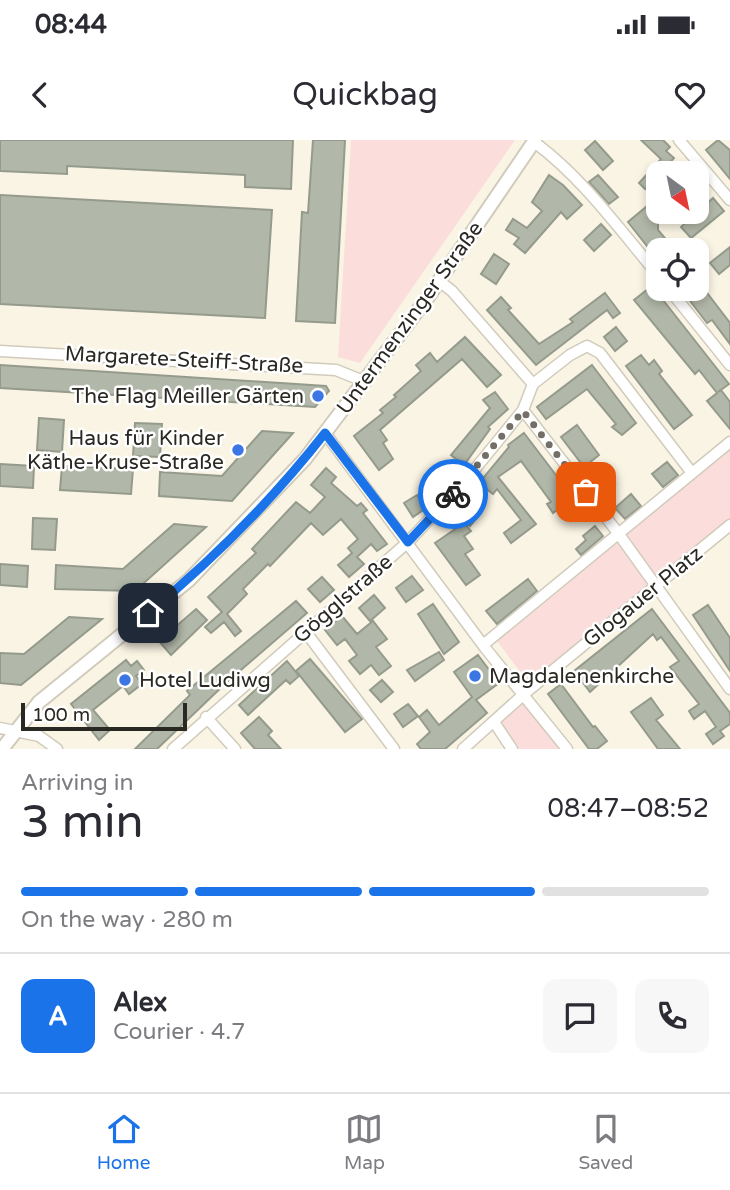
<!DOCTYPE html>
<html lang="en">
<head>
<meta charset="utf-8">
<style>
	:root { --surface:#fff; --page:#f7f7f7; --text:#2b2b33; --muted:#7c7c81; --line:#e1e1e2; --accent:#1a73e8 }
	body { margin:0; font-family:"Varela Round",sans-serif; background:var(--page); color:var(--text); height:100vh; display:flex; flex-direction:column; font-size:26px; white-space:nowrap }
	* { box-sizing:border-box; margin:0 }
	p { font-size:23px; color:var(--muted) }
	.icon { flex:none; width:38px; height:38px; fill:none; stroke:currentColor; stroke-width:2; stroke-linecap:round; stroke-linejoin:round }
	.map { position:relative; height:609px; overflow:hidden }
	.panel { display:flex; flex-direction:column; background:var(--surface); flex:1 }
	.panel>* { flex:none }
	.needle { width:46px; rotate:147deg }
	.fabs { position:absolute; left:646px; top:21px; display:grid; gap:14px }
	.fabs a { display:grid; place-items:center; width:63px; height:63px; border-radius:14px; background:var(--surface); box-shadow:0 4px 10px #0003; font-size:35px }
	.scale { position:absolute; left:21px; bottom:18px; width:166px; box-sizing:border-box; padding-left:7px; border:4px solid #2a2822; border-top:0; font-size:19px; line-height:24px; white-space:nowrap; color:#2a2822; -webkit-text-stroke:5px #fff; paint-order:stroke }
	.pin { position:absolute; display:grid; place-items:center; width:60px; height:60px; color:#fff; margin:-30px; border-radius:14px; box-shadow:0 4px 10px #0006 }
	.courier { position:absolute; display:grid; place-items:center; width:70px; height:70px; margin:-35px; border:5px solid #1a73e8; border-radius:50%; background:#fff; color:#222; box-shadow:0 2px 9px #0007 }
	.headline em { font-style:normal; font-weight:600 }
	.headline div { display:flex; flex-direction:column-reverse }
	.headline { display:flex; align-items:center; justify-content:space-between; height:119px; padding:0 21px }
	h1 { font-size:46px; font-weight:600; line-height:52px }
	.bar { display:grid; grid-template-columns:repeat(4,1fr); gap:10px 7px; align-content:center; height:84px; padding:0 21px }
	.bar i { height:9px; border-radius:5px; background:var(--line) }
	.bar .current { background:var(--accent) }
	.bar p { grid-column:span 4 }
	.line { display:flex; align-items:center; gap:18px; padding:0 21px; border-top:2px solid var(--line) }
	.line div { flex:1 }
	.round { display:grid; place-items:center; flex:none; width:74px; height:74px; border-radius:14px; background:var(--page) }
	.status { display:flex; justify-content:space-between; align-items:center; height:49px; padding:0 35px; background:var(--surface); direction:ltr }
	.status svg { height:19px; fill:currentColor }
	header { display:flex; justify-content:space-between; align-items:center; height:91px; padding:0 21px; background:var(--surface); font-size:32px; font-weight:600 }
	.dock { display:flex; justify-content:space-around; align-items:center; height:98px; border-top:2px solid var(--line); background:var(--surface); font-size:19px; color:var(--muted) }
	.dock a { display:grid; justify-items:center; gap:4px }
	.dock .current { color:var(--accent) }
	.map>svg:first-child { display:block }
	.green { fill:#fbdddb }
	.building { fill:#b2b8a9; stroke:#959b8c; stroke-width:2 }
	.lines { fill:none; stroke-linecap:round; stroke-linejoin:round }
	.minor-casing { stroke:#d1cbbc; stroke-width:13 }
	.tertiary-casing { stroke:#d1cbbc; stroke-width:16 }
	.minor { stroke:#fff; stroke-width:10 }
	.tertiary { stroke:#fff; stroke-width:12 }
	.done { stroke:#736f66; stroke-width:7; stroke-dasharray:0 12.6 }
	.route { stroke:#1a73e8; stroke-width:9 }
	.poi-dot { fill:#3c76e5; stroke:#fff; stroke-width:2.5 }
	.labels { text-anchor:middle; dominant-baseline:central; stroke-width:5; stroke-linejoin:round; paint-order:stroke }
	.street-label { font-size:21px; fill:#2a2822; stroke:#fff }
	.poi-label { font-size:21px; fill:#2a2822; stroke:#fff; text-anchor:end }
</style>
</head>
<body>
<div class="status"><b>08:44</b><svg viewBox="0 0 49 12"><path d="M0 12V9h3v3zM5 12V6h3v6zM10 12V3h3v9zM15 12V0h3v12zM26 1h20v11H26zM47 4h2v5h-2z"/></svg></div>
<header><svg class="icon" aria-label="back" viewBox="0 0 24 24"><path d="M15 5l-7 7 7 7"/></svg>Quickbag<svg class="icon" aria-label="heart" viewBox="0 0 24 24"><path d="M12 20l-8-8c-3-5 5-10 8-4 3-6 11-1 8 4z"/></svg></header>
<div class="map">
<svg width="730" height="609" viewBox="0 0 730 609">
	<rect width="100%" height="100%" fill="#faf4e4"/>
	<path class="green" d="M351,0H515L360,223L338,217Z
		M730,306V383L530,545L497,501Z
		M524,562L560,609H516L500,584Z"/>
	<path class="building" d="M0,0H293L291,49L245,47V35L67,26V34L0,31Z
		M313,0H345L335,183L296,181L302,72L308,73Z
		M641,0H663L670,7L666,11L674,18L645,49L639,43L661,19Z
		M718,0L730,10V39L706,10Z
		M595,1L613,21L603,30L585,10Z
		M549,35L563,45L582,65L567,79L561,72L525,113L514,104L519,98L506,90L513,79L527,88L542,71L532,62Z
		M598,35L618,57L609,64L589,42Z
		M0,55L272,70L265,178L0,164Z
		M658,57V90L675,110H658V120L628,82Z
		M713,58L724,71L691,98L681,87Z
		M601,84L611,95L594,111L584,100Z
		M730,107V125L719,134L710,123Z
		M494,114L509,124L496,144L481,134Z
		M652,146L729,244L718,252L721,250L730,262V289L707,261L717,253L699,230L695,234L634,160Z
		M681,149H704L730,183V204L712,180L707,183Z
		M605,153L620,173L613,178L607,170L536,225L487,170L501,157L511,168L508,170L539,204L573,182L570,179Z
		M616,187L627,201L615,211L604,197Z
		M465,197L501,235L487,247L462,219L380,290L387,300L383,303L393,319L379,330L354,296L383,273L380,270L396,257L394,255L421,231L416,225L430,213L437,222Z
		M641,215L649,225L654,220L662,231L659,234L692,275L674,289L626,226Z
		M0,225L326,246L329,251L315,267L0,248Z
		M592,225L636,283L622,295L612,287L616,284L587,249L546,279L537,267Z
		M495,252L508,269L488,287L490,289L464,325L451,315L490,268L483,260Z
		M39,278L64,280L62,312L37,310Z
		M135,283L162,284L160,317L133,316Z
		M577,285L599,315L584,327L561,297Z
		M262,291L293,293L232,361L159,356L160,332L222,336Z
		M524,293L584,372L571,381L561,367L553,373L547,364L551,362L521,321L498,337L536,384L511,403L504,393L521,380L497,349L493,354L479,343L509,307L508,305Z
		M667,322L678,335L663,347L652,334Z
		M0,324L34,326L33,348L0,346Z
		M62,326L133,329L131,354L60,350Z
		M435,327L450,340L440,352L425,339Z
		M326,328L336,337L331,343L357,366L361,363L367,370L363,373L387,404L377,411L371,404L357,417L364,424L349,437L338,425L352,413L348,408L358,399L341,379L323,395L311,383L270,426L268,424L243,449L247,454L227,474L241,491L235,496L224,482L211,493L205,487L222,472L208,457L256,413L252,409L296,362L310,373L325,357L311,345Z
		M604,329L615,344L603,352L593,337Z
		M631,354L641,366L625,379L615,368Z
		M417,355L426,368L413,377L404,363Z
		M464,361L480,374L470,386L454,373Z
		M33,378L57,379L55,410L32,409Z
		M464,383L471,391L464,396L473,409L465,414L480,435L466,445L435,403Z
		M174,384L206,387L135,451L55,449L56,425L123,429Z
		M595,386L603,396L581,415L576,409L586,400L583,396Z
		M0,424L28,426L27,447L0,445Z
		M412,436L423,450L406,462L396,448Z
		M322,437L334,450L320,462L308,449Z
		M528,439L537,451L497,484L486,471Z
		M374,455L385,468L370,481L359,468Z
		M296,461L307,473L227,542L157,609H135L190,555L187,551Z
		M433,464L459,502L444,514L418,474Z
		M708,465L730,498V531L693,475Z
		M196,469L207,480L171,515L159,501Z
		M652,469L730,573V584L720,591L724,596L713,604L706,594L716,587L705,571L694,579L689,571L699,564L670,527L679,521L661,497L657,500L653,494L590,552L574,531Z
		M342,476L357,494L373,481L387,499L376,507L391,526L379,535L371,525L360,534L349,521L357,515L345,499L337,505L325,490Z
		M69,477L102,479L21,545L0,543V513L24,514Z
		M439,512L444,520L415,541L407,530Z
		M478,515L499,543L476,560L487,573L445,609H421L417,604L430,592L419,577L427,570L439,585L472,557L454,532Z
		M310,519L362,579L345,592L296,531Z
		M126,520L131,526L137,521L144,530L136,536L142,544L129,554L123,546L93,570L110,590L99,600L71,564Z
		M287,521L299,536L290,544L286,540L248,575L239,565Z
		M382,540L393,552L381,562L370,550Z
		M561,544L593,587L595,586L607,601L597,609H589L548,554Z
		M651,558L663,575L656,580L680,609H658L631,572Z
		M408,564L418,576L403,587L394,574Z
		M259,577L272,591L268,595L281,609H255L241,593Z"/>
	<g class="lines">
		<defs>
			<path id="minor" d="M679,0L730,60
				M534,2C582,37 620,90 658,135
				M439,141L452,151L533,244
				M669,149L730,225
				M0,211L336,230L366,242
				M523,270L618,393L730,549
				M325,293L486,509L567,609
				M305,491L394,609
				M483,505L730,302
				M206,577L235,609
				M494,582L512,609
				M0,588L39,596L57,609
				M173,609L408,402L466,340L523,270L533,244L570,215L587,206L600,213L692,333
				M463,609L524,554L730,385"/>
			<path id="tertiary" d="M2,609L39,562L189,440L305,319L428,157L535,0"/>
		</defs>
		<use href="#minor" class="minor-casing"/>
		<use href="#tertiary" class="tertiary-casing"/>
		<use href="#minor" class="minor"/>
		<use href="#tertiary" class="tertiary"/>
	</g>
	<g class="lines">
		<path class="done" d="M453,354L523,271L586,352"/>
		<path class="route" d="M148,473C213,420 273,359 325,293L408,402L453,354"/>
	</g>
	<g class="poi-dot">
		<circle cx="318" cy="256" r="7"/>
		<circle cx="238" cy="310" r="7"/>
		<circle cx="475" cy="536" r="7"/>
		<circle cx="125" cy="540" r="7"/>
	</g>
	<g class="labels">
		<g class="street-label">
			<text transform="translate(410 178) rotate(-54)">Untermenzinger Straße</text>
			<text transform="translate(184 220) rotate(3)">Margarete-Steiff-Straße</text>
			<text transform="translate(643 457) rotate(-39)">Glogauer Platz</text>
			<text transform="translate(343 459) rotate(-41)">Gögglstraße</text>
		</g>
		<g class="poi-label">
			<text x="304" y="256">The Flag Meiller Gärten</text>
			<text x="224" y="298">Haus für Kinder<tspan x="224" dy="24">Käthe-Kruse-Straße</tspan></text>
			<text x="489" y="536" text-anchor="start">Magdalenenkirche</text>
			<text x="139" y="540" text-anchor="start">Hotel Ludiwg</text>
		</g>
	</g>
</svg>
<div class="fabs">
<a><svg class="needle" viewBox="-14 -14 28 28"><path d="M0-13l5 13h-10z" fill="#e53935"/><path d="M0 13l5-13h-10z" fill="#7c7c81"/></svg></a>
<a><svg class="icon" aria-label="locate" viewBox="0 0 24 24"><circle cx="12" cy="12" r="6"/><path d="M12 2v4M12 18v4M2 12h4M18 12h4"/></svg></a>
</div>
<div class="scale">100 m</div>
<div class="pin" style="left:586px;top:352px;background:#ea580c"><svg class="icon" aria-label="bag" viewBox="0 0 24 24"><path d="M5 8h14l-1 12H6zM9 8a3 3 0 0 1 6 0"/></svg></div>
<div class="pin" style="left:148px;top:473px;background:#1f2937"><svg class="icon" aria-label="home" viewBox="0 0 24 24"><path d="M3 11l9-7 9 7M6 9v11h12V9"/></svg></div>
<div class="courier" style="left:453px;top:354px"><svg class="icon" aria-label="bike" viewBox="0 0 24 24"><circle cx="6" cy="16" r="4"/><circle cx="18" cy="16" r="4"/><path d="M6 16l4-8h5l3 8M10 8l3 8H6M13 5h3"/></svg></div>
</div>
<section class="panel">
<div class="headline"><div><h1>3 min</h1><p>Arriving in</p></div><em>08:47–08:52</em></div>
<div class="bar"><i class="current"></i><i class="current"></i><i class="current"></i><i></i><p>On the way · 280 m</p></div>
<div class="line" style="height:126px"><b class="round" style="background:var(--accent);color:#fff">A</b><div><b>Alex</b><p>Courier · 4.7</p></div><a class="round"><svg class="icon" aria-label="chat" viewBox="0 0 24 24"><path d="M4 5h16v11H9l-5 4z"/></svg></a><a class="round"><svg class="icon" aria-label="phone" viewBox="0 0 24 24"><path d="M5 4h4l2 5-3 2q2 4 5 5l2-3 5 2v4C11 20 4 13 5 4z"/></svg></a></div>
</section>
<nav class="dock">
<a class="current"><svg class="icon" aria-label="home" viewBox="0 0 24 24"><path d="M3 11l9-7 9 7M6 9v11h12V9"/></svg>Home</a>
<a><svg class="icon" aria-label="map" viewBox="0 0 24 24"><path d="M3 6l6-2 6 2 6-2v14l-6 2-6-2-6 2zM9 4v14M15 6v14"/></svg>Map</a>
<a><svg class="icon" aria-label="saved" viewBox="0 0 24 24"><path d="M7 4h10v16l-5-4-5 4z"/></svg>Saved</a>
</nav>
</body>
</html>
